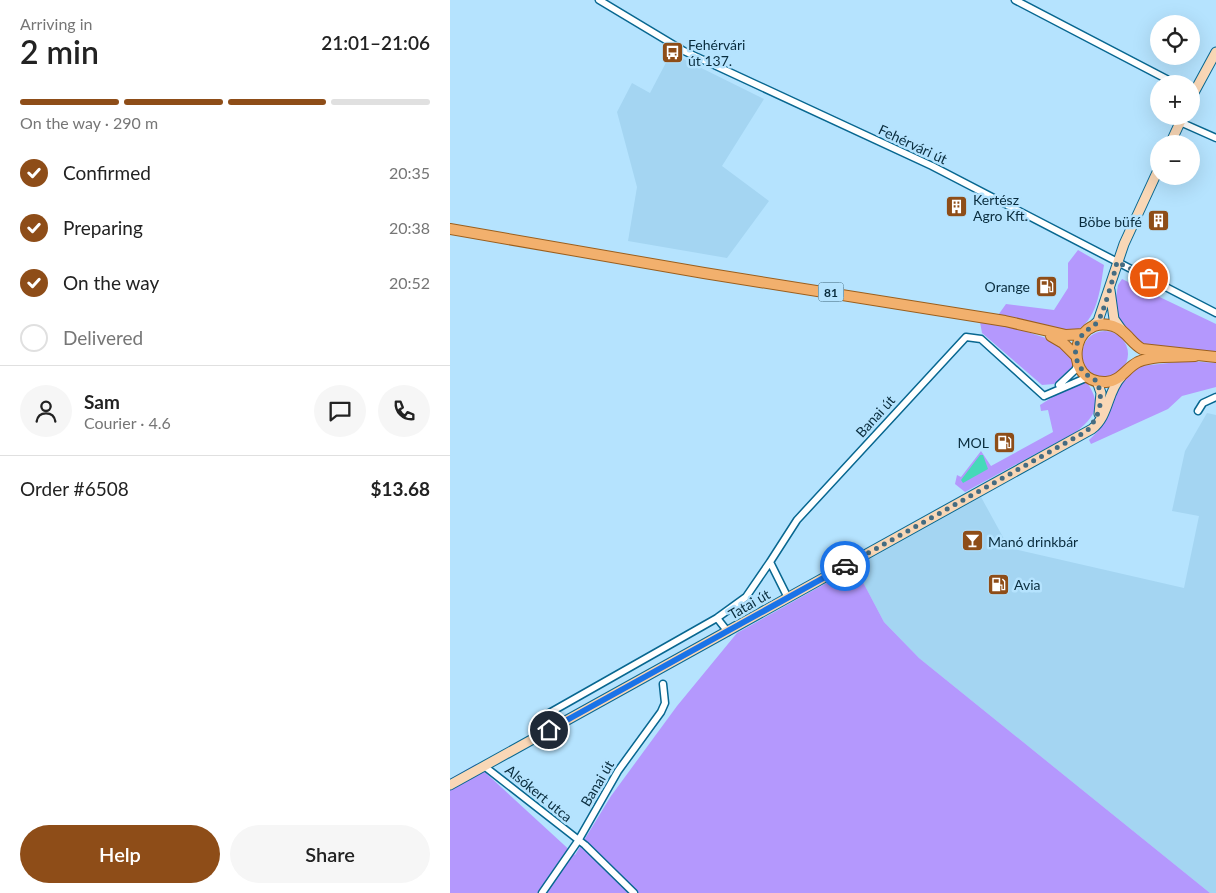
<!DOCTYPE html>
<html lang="en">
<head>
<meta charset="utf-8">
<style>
	:root { --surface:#fff; --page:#f6f6f6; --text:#222; --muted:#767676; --line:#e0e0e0; --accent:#8e4d18 }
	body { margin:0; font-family:Lato,sans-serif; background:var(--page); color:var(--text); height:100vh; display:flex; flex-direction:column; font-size:19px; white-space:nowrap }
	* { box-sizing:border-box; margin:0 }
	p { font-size:16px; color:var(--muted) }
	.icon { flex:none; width:28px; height:28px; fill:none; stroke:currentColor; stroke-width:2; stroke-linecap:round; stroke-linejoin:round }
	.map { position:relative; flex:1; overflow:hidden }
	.sheet { display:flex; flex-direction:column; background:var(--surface); width:450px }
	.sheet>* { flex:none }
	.buttons { position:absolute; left:700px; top:15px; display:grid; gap:10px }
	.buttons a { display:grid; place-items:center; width:50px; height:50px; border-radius:50%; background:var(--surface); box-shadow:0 5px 20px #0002; font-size:25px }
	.pin { position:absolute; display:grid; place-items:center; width:42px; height:42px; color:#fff; margin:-21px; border:2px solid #fff; border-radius:50%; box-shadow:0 1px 5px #0007 }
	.courier { position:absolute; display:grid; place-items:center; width:50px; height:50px; margin:-25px; border:4px solid #1a73e8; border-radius:50%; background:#fff; color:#222; box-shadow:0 1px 6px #0007 }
	.headline em { font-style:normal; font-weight:600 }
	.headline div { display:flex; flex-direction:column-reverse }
	.headline { display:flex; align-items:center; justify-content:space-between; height:85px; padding:0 20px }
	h1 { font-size:32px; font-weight:600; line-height:38px }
	.bar { display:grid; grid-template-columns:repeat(4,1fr); gap:8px 5px; align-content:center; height:60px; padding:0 20px }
	.bar i { height:6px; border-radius:4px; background:var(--line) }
	.bar .on { background:var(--accent) }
	.bar p { grid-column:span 4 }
	.line { display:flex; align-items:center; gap:12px; padding:0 20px; border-top:1px solid var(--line) }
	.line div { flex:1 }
	.round { display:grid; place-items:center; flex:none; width:52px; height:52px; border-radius:26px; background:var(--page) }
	ol { padding:0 20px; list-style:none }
	li { display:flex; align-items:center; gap:15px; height:55px }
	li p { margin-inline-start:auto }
	li .icon { padding:5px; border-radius:50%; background:var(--accent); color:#fff; stroke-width:4 }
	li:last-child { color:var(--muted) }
	li i { width:28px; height:28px; border:2px solid var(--line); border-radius:50% }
	.action { display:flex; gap:10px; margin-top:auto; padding:10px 20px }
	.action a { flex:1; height:58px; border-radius:30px; background:var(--accent); color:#fff; font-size:20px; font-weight:600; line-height:58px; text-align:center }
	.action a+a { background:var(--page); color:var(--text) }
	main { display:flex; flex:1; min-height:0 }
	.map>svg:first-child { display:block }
	.built { fill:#a4d5f2 }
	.green { fill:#b498fd }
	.water { fill:#46d9b9 }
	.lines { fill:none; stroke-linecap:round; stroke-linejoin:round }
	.street-casing { stroke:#086790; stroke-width:9 }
	.secondary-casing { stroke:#086790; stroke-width:11 }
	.primary-casing { stroke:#9b5f1d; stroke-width:12 }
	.street { stroke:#fff; stroke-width:6 }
	.secondary { stroke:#f9d7b6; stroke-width:9 }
	.primary { stroke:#f2b06d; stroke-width:10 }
	.done { stroke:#456c81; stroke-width:5; stroke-dasharray:0 9 }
	.route { stroke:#1a73e8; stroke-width:6 }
	.labels { text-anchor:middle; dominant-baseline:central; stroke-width:5; stroke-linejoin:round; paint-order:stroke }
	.shield { fill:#b5e3fe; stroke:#3d6377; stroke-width:1 }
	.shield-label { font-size:12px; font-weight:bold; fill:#092c3d }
	.poi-label { font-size:14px; fill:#092c3d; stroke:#b5e3fe; text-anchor:start }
	.street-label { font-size:14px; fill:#092c3d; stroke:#b5e3fe }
</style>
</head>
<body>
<main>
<section class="sheet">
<div class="headline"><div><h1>2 min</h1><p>Arriving in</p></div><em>21:01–21:06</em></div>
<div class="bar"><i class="on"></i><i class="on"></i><i class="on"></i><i></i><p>On the way · 290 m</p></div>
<ol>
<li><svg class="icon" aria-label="check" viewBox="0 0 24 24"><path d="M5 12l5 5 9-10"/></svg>Confirmed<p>20:35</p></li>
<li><svg class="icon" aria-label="check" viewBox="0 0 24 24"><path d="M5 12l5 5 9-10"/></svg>Preparing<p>20:38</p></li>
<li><svg class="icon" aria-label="check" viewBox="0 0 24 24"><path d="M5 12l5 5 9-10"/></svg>On the way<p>20:52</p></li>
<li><i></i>Delivered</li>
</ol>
<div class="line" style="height:90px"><a class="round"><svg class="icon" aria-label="person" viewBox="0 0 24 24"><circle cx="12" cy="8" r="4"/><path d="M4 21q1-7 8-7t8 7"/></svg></a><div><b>Sam</b><p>Courier · 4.6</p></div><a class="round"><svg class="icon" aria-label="chat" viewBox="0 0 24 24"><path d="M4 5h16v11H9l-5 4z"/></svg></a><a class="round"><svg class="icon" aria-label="phone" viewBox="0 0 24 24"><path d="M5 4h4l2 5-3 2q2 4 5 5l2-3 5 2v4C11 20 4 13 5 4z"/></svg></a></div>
<div class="line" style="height:65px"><div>Order #6508</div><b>$13.68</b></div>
<div class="action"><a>Help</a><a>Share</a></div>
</section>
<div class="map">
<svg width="766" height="893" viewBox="0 0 766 893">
	<rect width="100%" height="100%" fill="#b5e3fe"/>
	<path class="built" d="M221,53L314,99L272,166L319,201L277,258L178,241L187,187L167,112L182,83L200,93Z
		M757,413L766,415V893H760L469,658L434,622L405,567L531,497L559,548L734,588L749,516L722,511L735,451Z"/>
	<path class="green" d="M628,250L654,265C650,289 648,322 623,332L546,318L556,304L604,310L618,288V263Z
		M672,279L766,324V352L733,350L690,343L666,316L665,303L668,285Z
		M530,322L559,326L605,341L623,359L622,367L604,384L592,385L532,333Z
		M632 354a23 23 0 1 1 46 0a23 23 0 1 1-46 0Z
		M737,361L766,363V387L732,396L718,409L641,444L639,440C660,421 653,416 663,395C668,383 681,374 691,366Z
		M636,381C652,404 647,415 626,432L515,492L505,484L507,475L511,477L531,451L541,466L603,432L598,410L591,411L590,405L622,385Z
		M405,567L434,622L469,658L760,893H0V779L26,764L125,855L161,796L227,706L287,633Z"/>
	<path class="water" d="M530,455H533L538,469L513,483L511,480Z"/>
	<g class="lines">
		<defs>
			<path id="street" d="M149,0L234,51L482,166L766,313
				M565,0L726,84
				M730,122L766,138
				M609,385L625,370L628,364
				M594,396L638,377
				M748,411L753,403L766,397
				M338,598L320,562L347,520L516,337L531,339L594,396
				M267,618L278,632
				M94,716L267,618L296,597L320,562
				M34,766L135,845L184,893
				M92,893L128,841L168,771L211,712L215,703L213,684"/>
			<path id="secondary" d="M741,98L766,52
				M720,144L733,116
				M660,290L664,319L671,329
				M641,328L648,321L674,244L709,168
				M647,381L651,393L649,414
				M0,785L642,429C659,416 657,392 671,377"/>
			<path id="primary" d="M0,229L254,273L555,321L616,335L633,334
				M601,336L613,343L626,356
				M745,356C728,357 704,355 688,362C676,368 671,381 656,382C612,384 620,313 663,326C676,330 681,343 692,349L766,357"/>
		</defs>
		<use href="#street" class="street-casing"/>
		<use href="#secondary" class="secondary-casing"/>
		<use href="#primary" class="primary-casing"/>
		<use href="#street" class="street"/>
		<use href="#secondary" class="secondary"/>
		<use href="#primary" class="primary"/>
	</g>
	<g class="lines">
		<path class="done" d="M395,566L637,431C650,415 654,401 647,381C629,373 617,352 633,334C637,329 644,327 648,321C654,312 664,275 667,262L699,278"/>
		<path class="route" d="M99,730L395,566"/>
	</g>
	<defs>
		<symbol id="bus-square" viewBox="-11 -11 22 22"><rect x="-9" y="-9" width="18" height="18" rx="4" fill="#8e4d18" stroke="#b5e3fe"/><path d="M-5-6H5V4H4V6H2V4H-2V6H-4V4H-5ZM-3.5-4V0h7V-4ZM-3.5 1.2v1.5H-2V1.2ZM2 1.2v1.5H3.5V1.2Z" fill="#fff"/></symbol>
		<symbol id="building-square" viewBox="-11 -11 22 22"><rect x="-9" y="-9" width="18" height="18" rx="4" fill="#8e4d18" stroke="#b5e3fe"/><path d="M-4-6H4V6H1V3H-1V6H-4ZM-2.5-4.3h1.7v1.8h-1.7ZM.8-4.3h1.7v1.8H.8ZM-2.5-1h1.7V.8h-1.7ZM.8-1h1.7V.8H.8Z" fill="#fff"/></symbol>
		<symbol id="fuel-square" viewBox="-11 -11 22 22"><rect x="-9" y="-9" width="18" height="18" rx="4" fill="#8e4d18" stroke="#b5e3fe"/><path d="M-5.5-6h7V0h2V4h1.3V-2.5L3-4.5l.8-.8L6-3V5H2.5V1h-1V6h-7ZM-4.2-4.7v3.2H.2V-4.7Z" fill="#fff"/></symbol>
		<symbol id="bar-square" viewBox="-11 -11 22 22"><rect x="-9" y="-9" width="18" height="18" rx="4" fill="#8e4d18" stroke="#b5e3fe"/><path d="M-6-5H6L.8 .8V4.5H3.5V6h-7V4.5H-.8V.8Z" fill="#fff"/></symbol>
	</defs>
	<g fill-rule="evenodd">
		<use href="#bus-square" x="210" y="40" width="25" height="25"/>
		<use href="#building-square" x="494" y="194" width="25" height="25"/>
		<use href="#building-square" x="696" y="208" width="25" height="25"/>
		<use href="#fuel-square" x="584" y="274" width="25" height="25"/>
		<use href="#fuel-square" x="542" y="430" width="25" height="25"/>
		<use href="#bar-square" x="510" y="528" width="25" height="25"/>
		<use href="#fuel-square" x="536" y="572" width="25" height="25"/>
	</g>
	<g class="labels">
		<rect class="shield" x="368.5" y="282.5" width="25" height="19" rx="4"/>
		<g class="shield-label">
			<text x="381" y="292">81</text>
		</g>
		<g class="poi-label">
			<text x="238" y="44">Fehérvári<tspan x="238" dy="16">út 137.</tspan></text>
			<text x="523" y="199">Kertész<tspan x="523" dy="16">Agro Kft.</tspan></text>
			<text x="692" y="221" text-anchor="end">Böbe büfé</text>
			<text x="580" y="286" text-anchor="end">Orange</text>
			<text x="539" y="442" text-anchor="end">MOL</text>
			<text x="538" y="541">Manó drinkbár</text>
			<text x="564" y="584">Avia</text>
		</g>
		<g class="street-label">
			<text transform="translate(463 144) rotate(25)">Fehérvári út</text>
			<text transform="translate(425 416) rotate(-48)">Banai út</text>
			<text transform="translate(299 604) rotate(-30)">Tatai út</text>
			<text transform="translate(147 783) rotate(-59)">Banai út</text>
			<text transform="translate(89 793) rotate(39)">Alsókert utca</text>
		</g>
	</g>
</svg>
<div class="buttons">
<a><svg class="icon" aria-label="locate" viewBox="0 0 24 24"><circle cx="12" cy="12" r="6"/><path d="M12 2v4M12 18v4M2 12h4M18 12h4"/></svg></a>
<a>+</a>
<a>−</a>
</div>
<div class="pin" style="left:699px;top:278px;background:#ea580c"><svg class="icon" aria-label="bag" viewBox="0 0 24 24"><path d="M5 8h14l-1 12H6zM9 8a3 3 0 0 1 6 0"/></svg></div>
<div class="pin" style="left:99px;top:730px;background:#1f2937"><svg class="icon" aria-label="home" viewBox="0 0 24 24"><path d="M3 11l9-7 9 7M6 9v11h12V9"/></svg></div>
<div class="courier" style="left:395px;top:566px"><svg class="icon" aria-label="car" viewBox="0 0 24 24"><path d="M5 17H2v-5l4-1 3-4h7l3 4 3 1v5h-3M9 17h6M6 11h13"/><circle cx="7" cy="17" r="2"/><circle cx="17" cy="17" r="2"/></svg></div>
</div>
</main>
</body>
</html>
